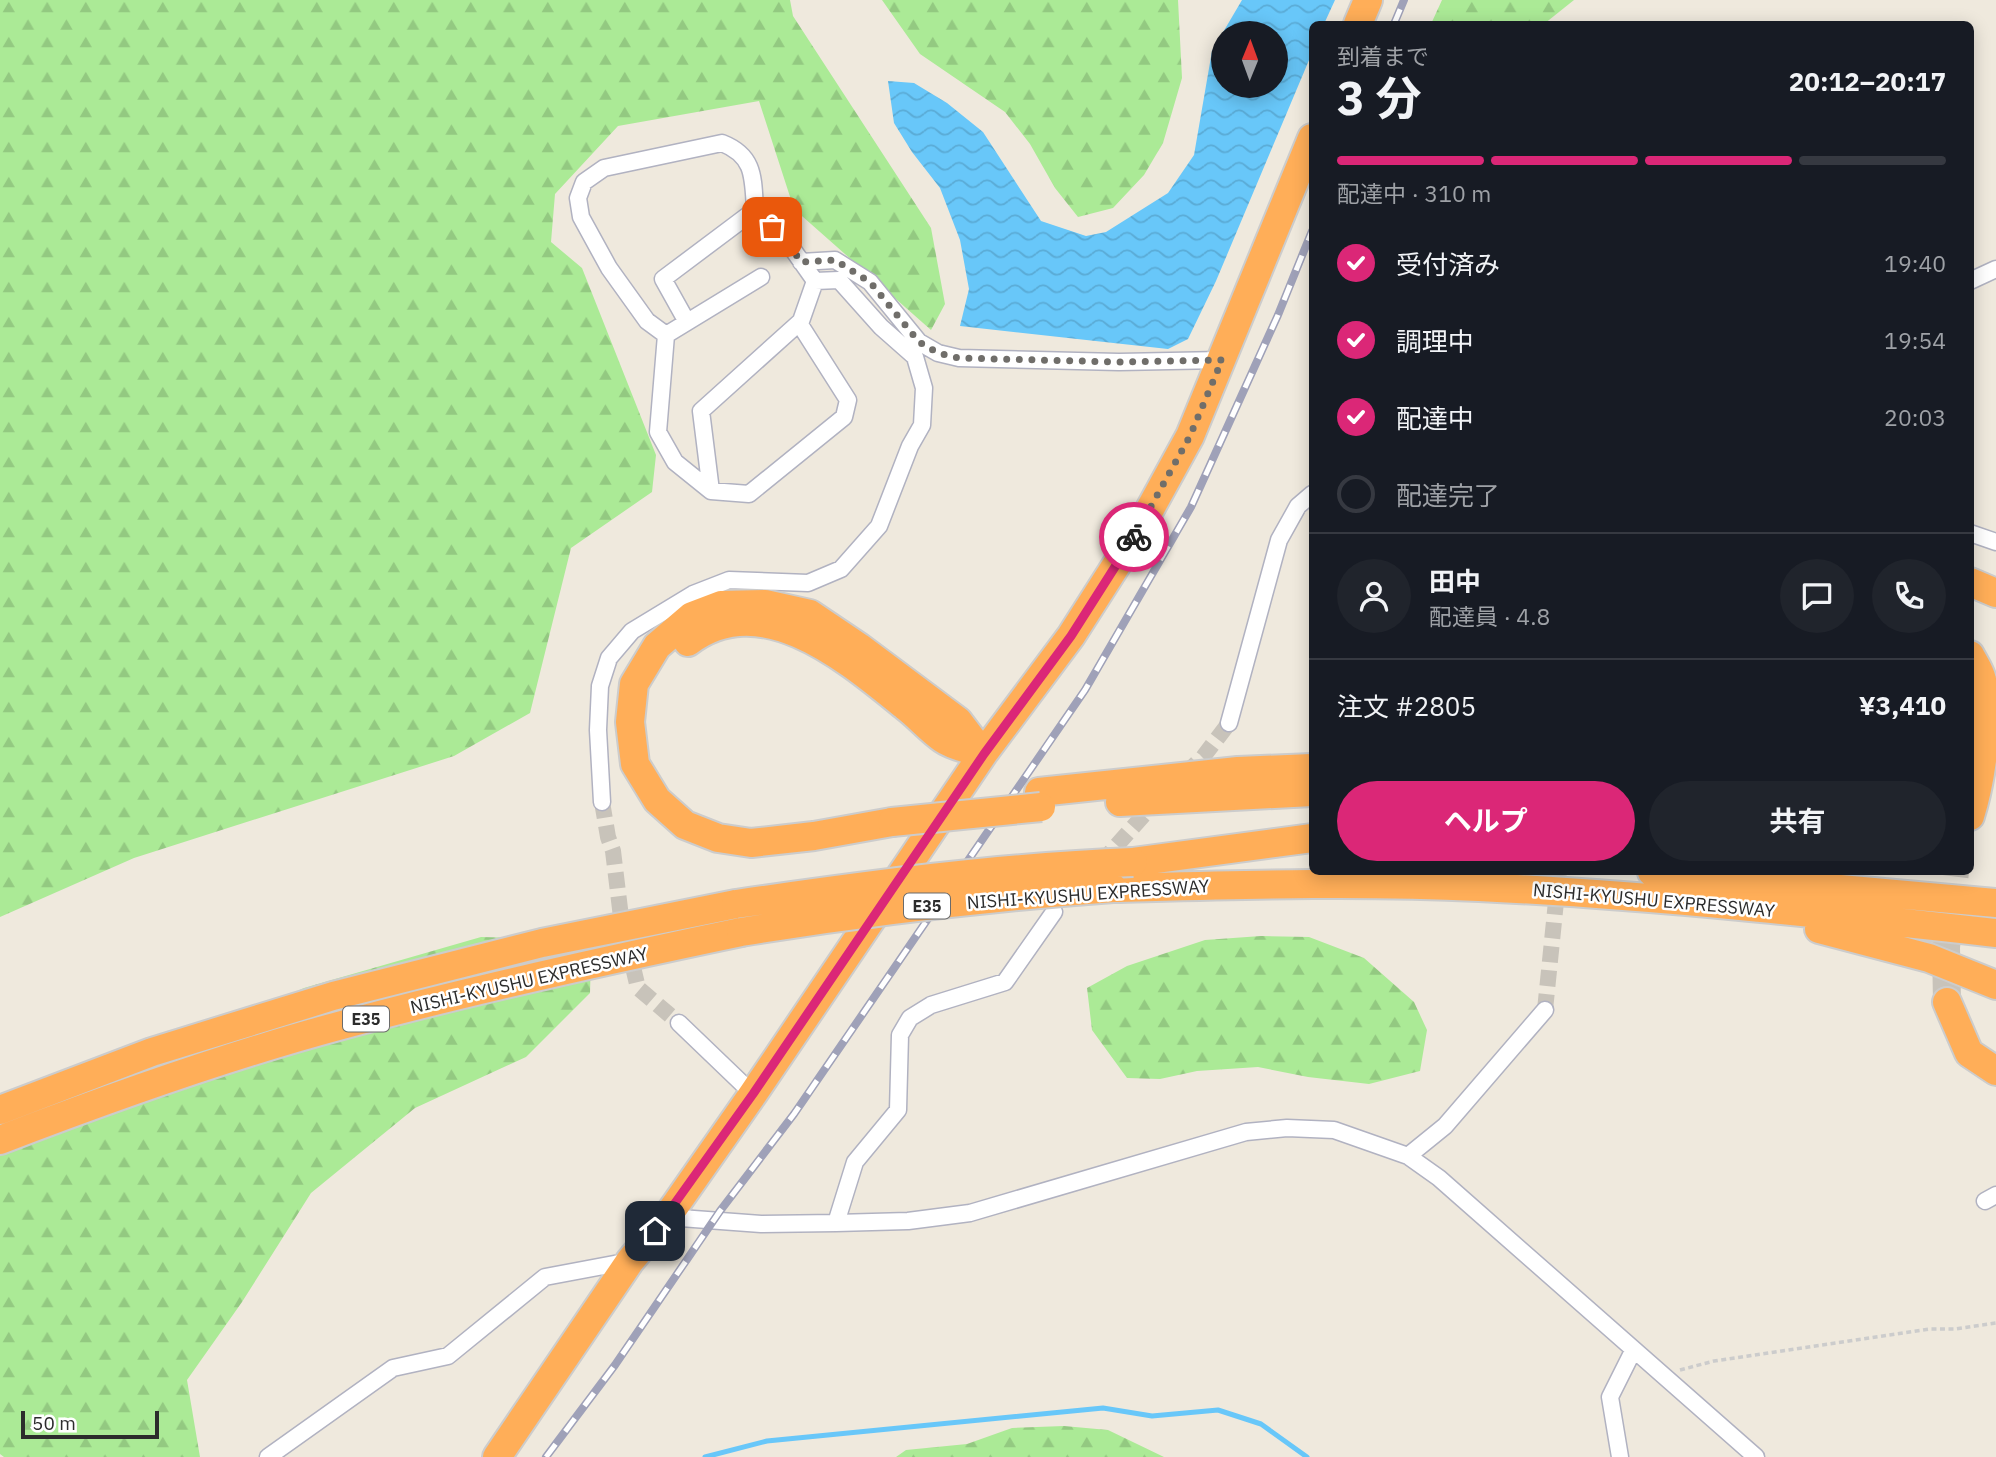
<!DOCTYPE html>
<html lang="ja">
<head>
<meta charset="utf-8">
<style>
	:root { --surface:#171b24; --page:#20242c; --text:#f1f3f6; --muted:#9ea1a6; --line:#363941; --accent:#db2777 }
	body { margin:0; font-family:"IBM Plex Sans","Noto Sans JP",sans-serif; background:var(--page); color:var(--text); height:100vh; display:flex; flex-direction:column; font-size:26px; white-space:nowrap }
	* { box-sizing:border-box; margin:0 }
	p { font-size:23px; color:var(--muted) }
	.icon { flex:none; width:38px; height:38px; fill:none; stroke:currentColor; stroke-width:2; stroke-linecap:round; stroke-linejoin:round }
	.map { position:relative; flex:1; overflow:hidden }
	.details { position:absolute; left:1309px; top:21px; width:665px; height:854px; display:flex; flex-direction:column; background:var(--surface); border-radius:10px; box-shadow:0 4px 18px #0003 }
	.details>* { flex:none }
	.needle { width:46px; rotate:1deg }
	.buttons { position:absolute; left:1211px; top:21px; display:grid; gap:14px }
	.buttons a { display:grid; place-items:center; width:77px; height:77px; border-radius:50%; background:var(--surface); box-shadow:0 4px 18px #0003; font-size:35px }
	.scale { position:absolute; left:21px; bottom:18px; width:138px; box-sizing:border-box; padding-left:7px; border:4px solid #2c2c2c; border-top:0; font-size:19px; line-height:24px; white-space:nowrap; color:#2c2c2c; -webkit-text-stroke:5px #fff; paint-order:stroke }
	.pin { position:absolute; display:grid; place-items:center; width:60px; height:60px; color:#fff; margin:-30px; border-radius:14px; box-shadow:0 4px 10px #0006 }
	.courier { position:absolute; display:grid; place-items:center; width:70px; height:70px; margin:-35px; border:5px solid #db2777; border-radius:50%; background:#fff; color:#222; box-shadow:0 2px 9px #0007 }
	.summary em { font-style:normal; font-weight:700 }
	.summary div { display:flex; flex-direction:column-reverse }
	.summary { display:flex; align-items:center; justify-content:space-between; height:119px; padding:0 28px }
	h1 { font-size:46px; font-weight:700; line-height:52px }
	.bar { display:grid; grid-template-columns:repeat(4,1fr); gap:10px 7px; align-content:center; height:84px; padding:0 28px }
	.bar i { height:9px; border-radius:5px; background:var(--line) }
	.bar .active { background:var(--accent) }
	.bar p { grid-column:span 4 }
	.line { display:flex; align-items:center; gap:18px; padding:0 28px; border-top:2px solid var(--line) }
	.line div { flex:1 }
	.round { display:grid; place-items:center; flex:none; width:74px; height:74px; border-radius:37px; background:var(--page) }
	ol { padding:0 28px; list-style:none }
	li { display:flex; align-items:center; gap:21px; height:77px }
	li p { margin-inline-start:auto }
	li .icon { padding:7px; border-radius:50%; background:var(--accent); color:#fff; stroke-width:4 }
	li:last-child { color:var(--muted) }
	li i { width:38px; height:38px; border:4px solid var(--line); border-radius:50% }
	.cta { display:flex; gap:14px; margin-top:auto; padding:14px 28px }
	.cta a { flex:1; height:80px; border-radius:42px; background:var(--accent); color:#fff; font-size:28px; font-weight:700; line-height:80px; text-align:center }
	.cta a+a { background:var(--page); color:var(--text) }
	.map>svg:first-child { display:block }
	.forest { fill:url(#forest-firs) }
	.water { fill:url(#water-waves); fill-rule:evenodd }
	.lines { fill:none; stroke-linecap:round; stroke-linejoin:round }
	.stream { stroke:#68c7f9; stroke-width:5 }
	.street-tunnel { stroke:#c8c3ba; stroke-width:16; stroke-dasharray:16 8; stroke-linecap:butt }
	.highway-tunnel { stroke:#c8c3ba; stroke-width:28; stroke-dasharray:28 14; stroke-linecap:butt }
	.street-casing { stroke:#b1b2c1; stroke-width:19 }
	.highway-casing { stroke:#ccc; stroke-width:32 }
	.path { stroke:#ccc; stroke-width:3.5; stroke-dasharray:5 3.5; stroke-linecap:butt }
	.street { stroke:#fff; stroke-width:16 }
	.highway { stroke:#ffae58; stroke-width:28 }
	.rail-casing { stroke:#9fa1b8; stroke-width:8 }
	.rail { stroke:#fff; stroke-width:5; stroke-dasharray:16; stroke-linecap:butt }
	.highway-bridge-casing { stroke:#ccc; stroke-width:32; stroke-linecap:butt }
	.highway-bridge { stroke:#ffae58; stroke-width:28 }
	.done { stroke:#706e6a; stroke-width:7; stroke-dasharray:0 12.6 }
	.route { stroke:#db2777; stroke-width:9 }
	.labels { text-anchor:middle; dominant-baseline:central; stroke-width:5; stroke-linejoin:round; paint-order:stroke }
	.shield { fill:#fff; stroke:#6b6b6b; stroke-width:2 }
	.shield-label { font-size:16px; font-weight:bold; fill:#2c2c2c }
	.street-label { font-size:18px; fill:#2c2c2c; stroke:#fff }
</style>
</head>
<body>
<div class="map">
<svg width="1996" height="1457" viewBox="0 0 1996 1457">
	<defs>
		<pattern id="forest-firs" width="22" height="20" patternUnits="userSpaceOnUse" patternTransform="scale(1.75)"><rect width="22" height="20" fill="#abea96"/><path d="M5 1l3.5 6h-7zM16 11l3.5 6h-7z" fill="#93c981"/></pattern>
		<pattern id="water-waves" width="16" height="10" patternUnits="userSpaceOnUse" patternTransform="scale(1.75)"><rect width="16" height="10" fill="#68c7f9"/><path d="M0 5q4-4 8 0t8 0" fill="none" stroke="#5aabd6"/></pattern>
	</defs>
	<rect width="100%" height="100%" fill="#efe9dd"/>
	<path class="forest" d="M0,0H790L793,16L931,228L945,304L931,330L794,209L759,101L618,126L555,194L551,242L582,268L656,455L652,492L571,548L530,713L454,756L134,858L0,917Z
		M882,0H1178L1182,78L1163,143L1144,175L1113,208L1078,217L1055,188L1030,144L1005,112L920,54Z
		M1442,0H1574L1544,24H1431Z
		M1261,936L1309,937L1364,958L1414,1002L1427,1030L1420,1071L1369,1084L1308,1077L1258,1067L1197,1071L1160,1079L1127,1078L1092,1030L1087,988L1127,966L1205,940Z
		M481,937L560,939L591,958L590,993L526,1057L415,1108L311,1193L242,1302L187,1380L200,1457H4L0,1454V1125L304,988Z
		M1064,1426L1108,1430L1164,1457H896L906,1450L967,1444L1012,1428Z"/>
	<path class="water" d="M1242,0H1335L1324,24H1312V53L1216,281L1188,339L1168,349L960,326L969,289L960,240L940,188L912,152L894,123L888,81L914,83L947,103L983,132L1041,221L1086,236L1106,232L1168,193L1194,155L1212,51ZM1223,33H1276V86H1223Z"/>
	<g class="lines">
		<path class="stream" d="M705,1457L767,1441L1103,1408L1152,1416L1218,1410L1261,1424L1307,1457"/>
		<path class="street-tunnel" d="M1185,774L1203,757L1229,723
			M602,802L608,837L613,851L621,917L638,988L679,1023
			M1101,863L1158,799
			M1545,1010L1559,872"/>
		<path class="highway-tunnel" d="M1947,1002L1946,947L1955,872"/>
		<defs>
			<path id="street" d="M801,262L835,260L870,282L919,342L938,353L959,358L1119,362L1222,360
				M761,277L666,335L658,432L675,462L711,491L749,494L844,417L848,400L799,323
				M1970,281L1996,269
				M687,322L663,279L755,210
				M666,335L647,321L609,268L581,217L578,198L584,182L604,168L722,143C755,156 753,178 755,210L789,244L815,281L801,321L701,411L711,491
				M1970,533L1996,542
				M1229,723L1279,540L1298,506L1312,494
				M602,802L598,730L600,686L609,658L632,631L693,594L729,580L808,583L841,569L879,526L910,446L922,425L924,388L915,357L881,327L839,280L815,281
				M679,1023L753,1094
				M1408,1156L1445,1126L1545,1010
				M1985,1201L1996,1195
				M667,1217L761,1224L836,1223L908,1221L970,1213L1246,1132L1287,1128L1334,1130L1408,1156L1439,1178L1756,1457
				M836,1223L855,1162L898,1110L900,1035L910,1018L931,1005L1005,982L1054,912
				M268,1457L393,1368L448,1356L545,1277L630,1261
				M1620,1457L1610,1397L1633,1351"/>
			<path id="highway" d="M1358,24L1368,0
				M1970,582L1996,593
				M688,642C762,585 849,661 906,707C919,717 930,730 943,739C954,747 971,749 983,754
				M1970,655C1974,663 1980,671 1982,680C1991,715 1981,781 1970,816
				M1039,792L1238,771L1312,768
				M1120,802L1312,792
				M892,822L814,836L751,843L718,838L685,825L657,800L635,764L630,722L634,684L657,646L692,616L721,605L765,604L810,614L859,647L958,721L983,754
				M1133,862L1312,838
				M1652,872L1996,903
				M1113,888C1235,885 1357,881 1479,887C1652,895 1824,914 1996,933
				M1819,929L1929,958L1996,985
				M1947,1002L1969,1053L1996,1071
				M0,1110L152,1052L333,996L542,943L736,904
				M0,1140C112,1097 226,1056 342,1025C474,989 607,960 741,932
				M497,1457L630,1261L667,1217L753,1094L983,754L1071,636L1138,531L1190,436L1312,138"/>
		</defs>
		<use href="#street" class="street-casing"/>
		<use href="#highway" class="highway-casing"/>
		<path class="path" d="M1680,1370L1714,1361L1930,1329H1955L1996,1323"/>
		<use href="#street" class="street"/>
		<use href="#highway" class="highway"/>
		<defs>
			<path id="rail" d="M1394,24L1404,0
				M546,1457L615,1365L720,1211L794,1114L1085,690L1191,507L1278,315L1312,231"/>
		</defs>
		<use href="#rail" class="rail-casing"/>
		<use href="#rail" class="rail"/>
		<defs>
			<path id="highway-bridge" d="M892,822L1041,807
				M736,904C868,885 1000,867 1133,862
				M741,932C865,912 988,897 1113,888"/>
		</defs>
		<use href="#highway-bridge" class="highway-bridge-casing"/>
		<use href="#highway-bridge" class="highway-bridge"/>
	</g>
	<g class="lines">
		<path class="done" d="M772,227L789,244L801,262L835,260L870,282L919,342L938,353L959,358L1119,362L1222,360L1190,436L1134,537"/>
		<path class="route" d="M655,1231L753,1094L984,754L1071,636L1134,537"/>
	</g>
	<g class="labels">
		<g class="shield">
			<rect x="904" y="893.5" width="46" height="25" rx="5"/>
			<rect x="343" y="1006.5" width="46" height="25" rx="5"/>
		</g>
		<g class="shield-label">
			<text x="927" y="906">E35</text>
			<text x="366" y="1019">E35</text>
		</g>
		<g class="street-label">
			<text transform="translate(1088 894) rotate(-4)">NISHI-KYUSHU EXPRESSWAY</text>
			<text transform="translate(1654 900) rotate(5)">NISHI-KYUSHU EXPRESSWAY</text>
			<text transform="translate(529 980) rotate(-13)">NISHI-KYUSHU EXPRESSWAY</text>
		</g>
	</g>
</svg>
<div class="buttons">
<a><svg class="needle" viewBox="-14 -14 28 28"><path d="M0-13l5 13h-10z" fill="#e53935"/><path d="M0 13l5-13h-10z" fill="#9ea1a6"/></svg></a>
</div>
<div class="scale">50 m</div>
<div class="pin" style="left:772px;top:227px;background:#ea580c"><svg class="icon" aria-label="bag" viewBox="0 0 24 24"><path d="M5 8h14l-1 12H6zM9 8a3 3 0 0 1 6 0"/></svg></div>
<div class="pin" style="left:655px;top:1231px;background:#1f2937"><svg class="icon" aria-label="home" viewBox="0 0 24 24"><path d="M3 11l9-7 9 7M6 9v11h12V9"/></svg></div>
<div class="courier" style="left:1134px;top:537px"><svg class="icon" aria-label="bike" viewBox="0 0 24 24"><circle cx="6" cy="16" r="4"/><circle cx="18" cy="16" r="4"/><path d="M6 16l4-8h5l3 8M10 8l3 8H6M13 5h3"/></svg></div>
<section class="details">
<div class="summary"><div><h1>3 分</h1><p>到着まで</p></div><em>20:12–20:17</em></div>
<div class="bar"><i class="active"></i><i class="active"></i><i class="active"></i><i></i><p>配達中 · 310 m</p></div>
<ol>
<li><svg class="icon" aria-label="check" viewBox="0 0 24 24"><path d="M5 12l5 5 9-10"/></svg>受付済み<p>19:40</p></li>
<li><svg class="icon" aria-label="check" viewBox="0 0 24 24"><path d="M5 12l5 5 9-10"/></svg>調理中<p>19:54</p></li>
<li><svg class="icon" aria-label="check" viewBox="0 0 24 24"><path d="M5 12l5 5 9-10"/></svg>配達中<p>20:03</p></li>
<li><i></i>配達完了</li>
</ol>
<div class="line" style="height:126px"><a class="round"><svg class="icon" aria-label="person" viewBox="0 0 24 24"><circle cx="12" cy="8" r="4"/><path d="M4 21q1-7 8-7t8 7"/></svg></a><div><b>田中</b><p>配達員 · 4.8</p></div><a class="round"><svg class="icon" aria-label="chat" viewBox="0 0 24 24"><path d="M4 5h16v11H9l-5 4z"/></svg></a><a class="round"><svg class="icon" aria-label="phone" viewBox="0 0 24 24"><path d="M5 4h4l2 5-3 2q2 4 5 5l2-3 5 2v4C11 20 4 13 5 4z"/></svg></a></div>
<div class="line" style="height:91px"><div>注文 #2805</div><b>¥3,410</b></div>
<div class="cta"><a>ヘルプ</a><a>共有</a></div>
</section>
</div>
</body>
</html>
